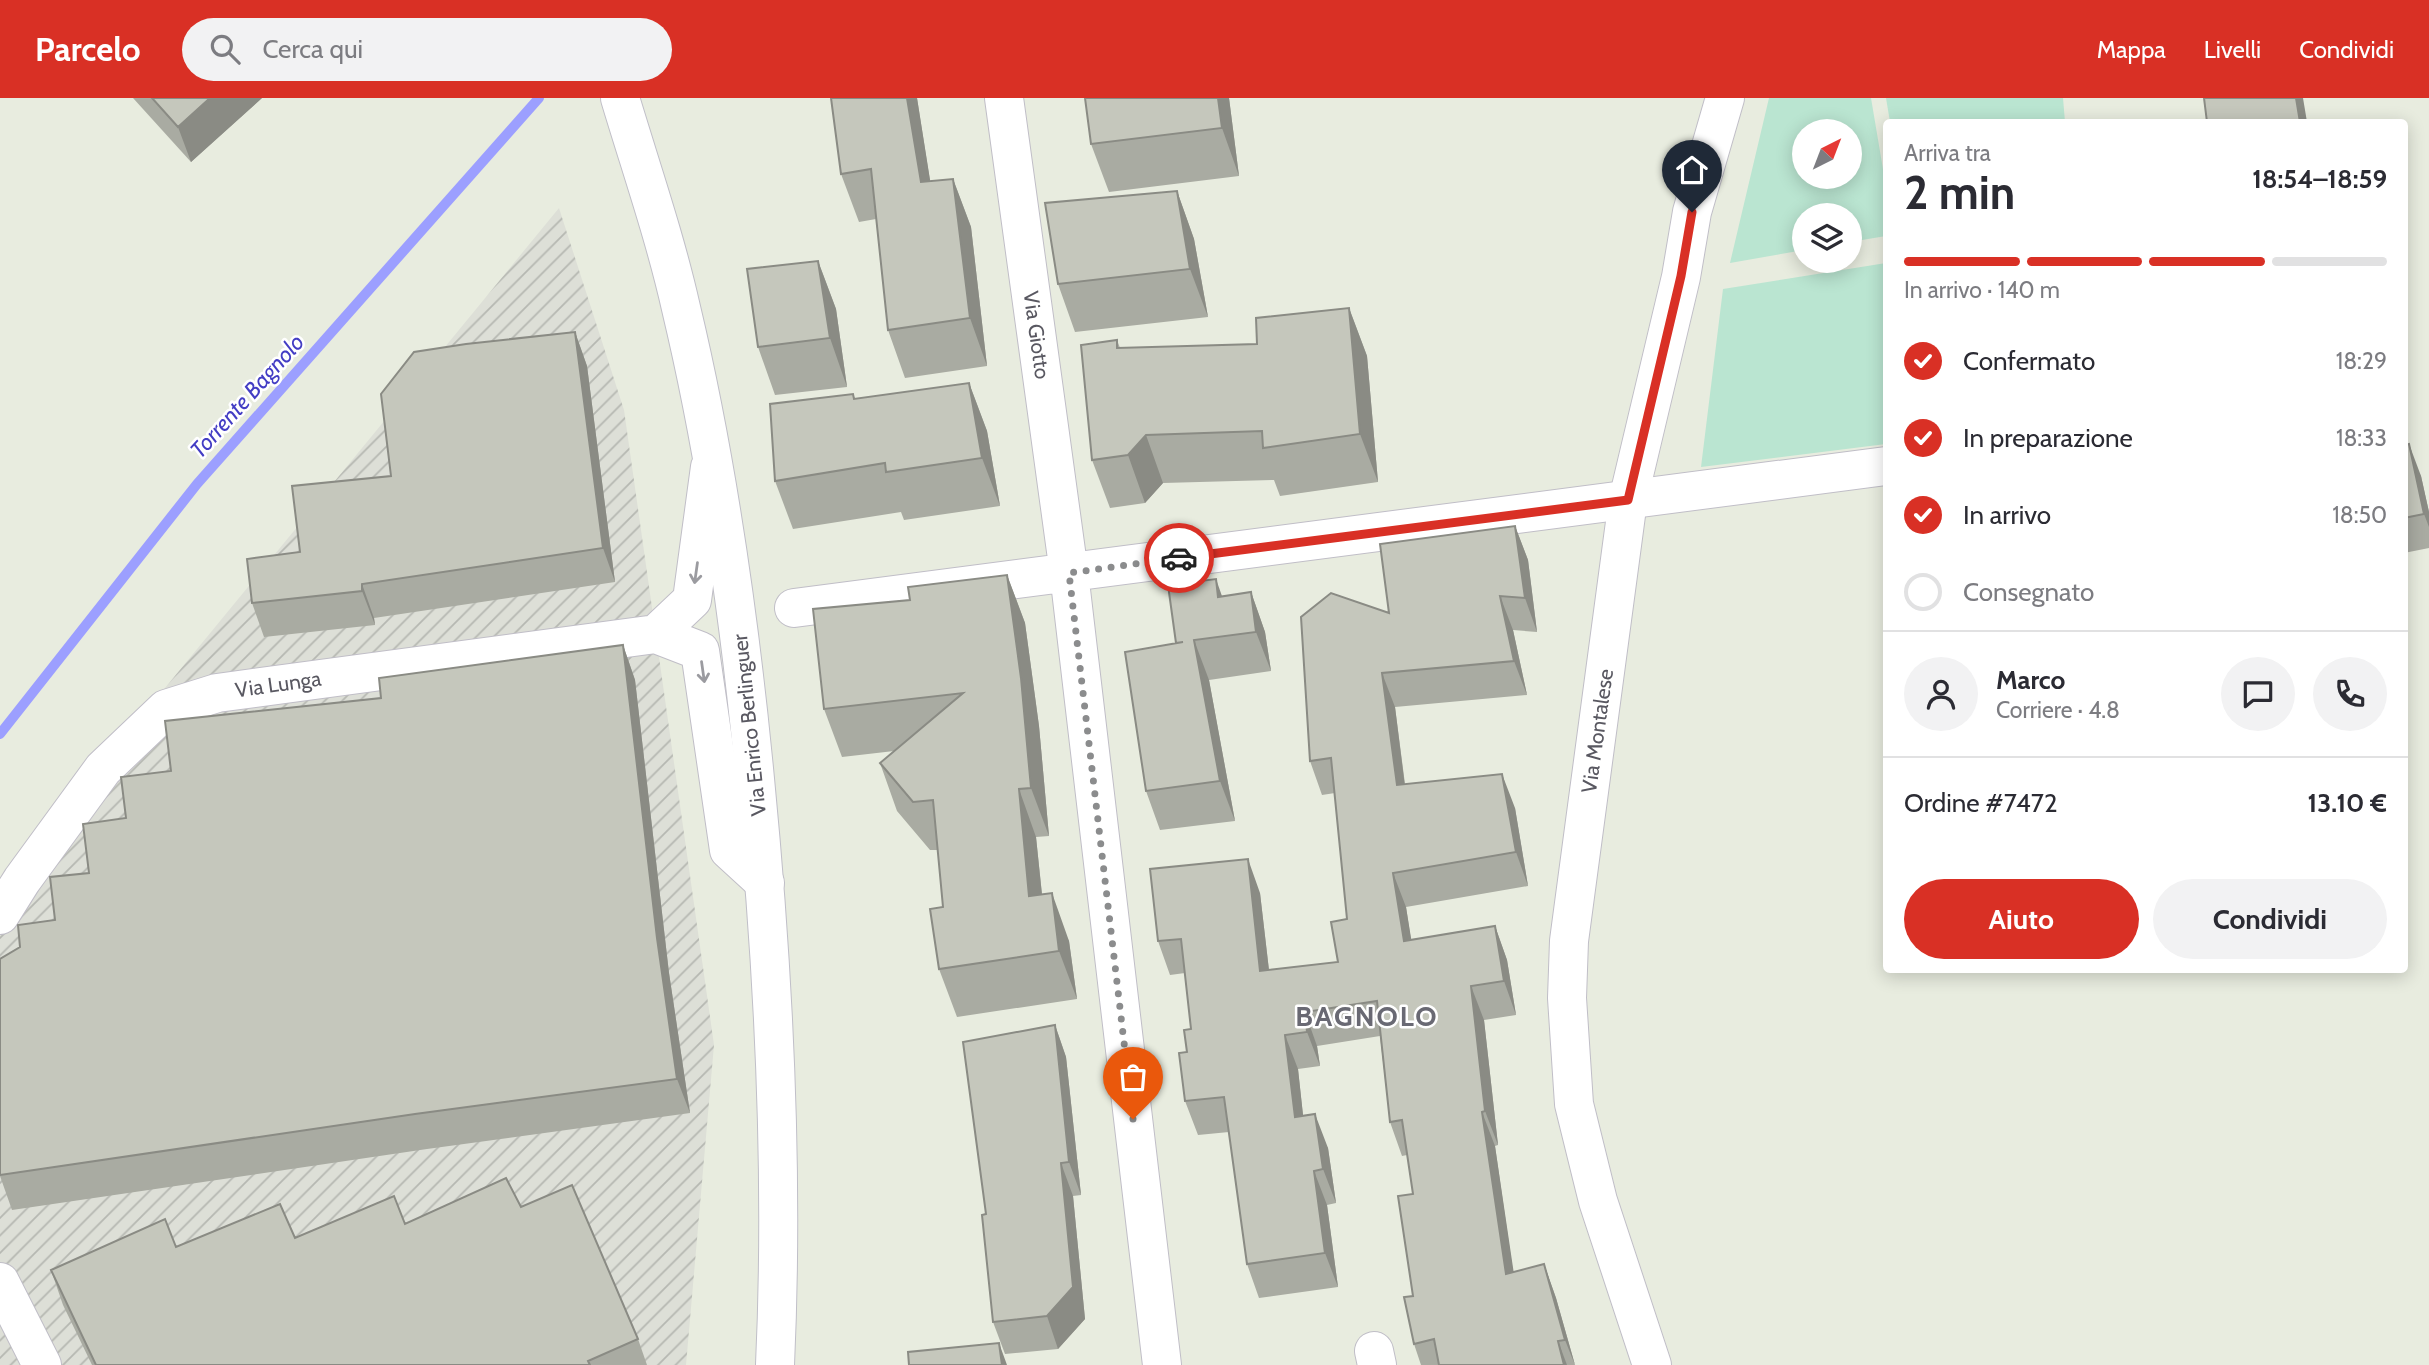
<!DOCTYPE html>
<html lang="it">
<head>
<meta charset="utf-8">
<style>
	:root { --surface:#fff; --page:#f2f2f3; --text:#2b2b33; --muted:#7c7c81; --line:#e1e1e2; --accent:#d93025 }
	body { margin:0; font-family:Cabin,sans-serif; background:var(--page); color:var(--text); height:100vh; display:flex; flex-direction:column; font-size:26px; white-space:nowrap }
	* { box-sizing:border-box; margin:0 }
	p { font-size:23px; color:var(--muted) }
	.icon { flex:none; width:38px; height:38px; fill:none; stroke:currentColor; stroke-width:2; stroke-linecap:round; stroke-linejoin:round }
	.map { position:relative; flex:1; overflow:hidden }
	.details { position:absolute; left:1883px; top:21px; width:525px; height:854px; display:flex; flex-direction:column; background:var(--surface); border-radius:7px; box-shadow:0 4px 18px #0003 }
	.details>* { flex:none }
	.needle { width:46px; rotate:42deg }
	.buttons { position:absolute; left:1792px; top:21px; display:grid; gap:14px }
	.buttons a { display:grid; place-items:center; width:70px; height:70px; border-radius:50%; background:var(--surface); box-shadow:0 4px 18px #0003; font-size:35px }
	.pin { position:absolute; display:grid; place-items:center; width:60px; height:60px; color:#fff; margin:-72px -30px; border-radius:50% 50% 50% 0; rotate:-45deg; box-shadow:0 0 7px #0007 }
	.pin .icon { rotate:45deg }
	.courier { position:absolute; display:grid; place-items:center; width:70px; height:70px; margin:-35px; border:5px solid #d93025; border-radius:50%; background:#fff; color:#222; box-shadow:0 2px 9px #0007 }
	.overview em { font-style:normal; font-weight:700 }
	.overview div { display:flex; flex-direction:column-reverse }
	.overview { display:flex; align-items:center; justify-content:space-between; height:119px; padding:0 21px }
	h1 { font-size:46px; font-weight:700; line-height:52px }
	.bar { display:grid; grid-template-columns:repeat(4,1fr); gap:10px 7px; align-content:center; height:84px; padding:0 21px }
	.bar i { height:9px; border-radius:5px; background:var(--line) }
	.bar .active { background:var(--accent) }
	.bar p { grid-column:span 4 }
	.line { display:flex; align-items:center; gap:18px; padding:0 21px; border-top:2px solid var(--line) }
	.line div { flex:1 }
	.round { display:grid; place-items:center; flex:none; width:74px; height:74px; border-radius:37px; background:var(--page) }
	ol { padding:0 21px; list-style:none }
	li { display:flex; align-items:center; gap:21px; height:77px }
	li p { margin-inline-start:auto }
	li .icon { padding:7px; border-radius:50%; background:var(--accent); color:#fff; stroke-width:4 }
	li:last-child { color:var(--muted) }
	li i { width:38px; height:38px; border:4px solid var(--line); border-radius:50% }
	.action { display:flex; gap:14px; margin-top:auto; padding:14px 21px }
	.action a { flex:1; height:80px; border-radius:42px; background:var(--accent); color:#fff; font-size:28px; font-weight:700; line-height:80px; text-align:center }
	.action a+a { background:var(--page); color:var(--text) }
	header { display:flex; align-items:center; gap:42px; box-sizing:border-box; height:98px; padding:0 35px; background:var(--accent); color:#fff }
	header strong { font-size:33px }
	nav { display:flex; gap:38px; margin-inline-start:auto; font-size:24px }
	.search { width:490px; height:63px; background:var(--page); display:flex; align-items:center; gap:18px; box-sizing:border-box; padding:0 24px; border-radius:38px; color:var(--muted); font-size:26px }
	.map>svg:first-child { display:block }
	.industrial { fill:url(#industrial-furrows) }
	.green { fill:#bae5d1; fill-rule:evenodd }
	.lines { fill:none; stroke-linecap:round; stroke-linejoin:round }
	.stream { stroke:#9c9fff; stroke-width:10 }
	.minor-casing { stroke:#c0bec7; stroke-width:40 }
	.tertiary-casing { stroke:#c0bec7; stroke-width:40 }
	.secondary-casing { stroke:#c0bfc8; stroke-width:40 }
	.minor { stroke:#fff; stroke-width:38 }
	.tertiary { stroke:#fff; stroke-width:38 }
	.secondary { stroke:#fff; stroke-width:38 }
	.wall { fill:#a9aba2 }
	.shaded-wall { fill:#8a8b84 }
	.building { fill:#c5c7bc; stroke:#8a8b84; stroke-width:2 }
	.oneway { stroke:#9b9ba0 }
	.done { stroke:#8b8c8d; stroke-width:7; stroke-dasharray:0 12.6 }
	.route { stroke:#d93025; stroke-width:9 }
	.labels { text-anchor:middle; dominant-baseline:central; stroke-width:5; stroke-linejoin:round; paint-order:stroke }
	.street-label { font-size:21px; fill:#595861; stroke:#fff }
	.water-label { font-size:23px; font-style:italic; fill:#433dc4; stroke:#fff }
	.district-label { font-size:28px; font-weight:bold; letter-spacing:2px; fill:#696973; stroke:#fff }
</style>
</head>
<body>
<header>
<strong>Parcelo</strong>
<div class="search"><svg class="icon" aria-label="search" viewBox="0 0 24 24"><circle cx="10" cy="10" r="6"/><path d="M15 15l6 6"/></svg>Cerca qui</div>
<nav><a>Mappa</a><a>Livelli</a><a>Condividi</a></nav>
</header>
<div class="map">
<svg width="2429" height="1267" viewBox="0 0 2429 1267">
	<defs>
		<pattern id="industrial-furrows" width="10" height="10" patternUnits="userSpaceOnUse" patternTransform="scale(1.75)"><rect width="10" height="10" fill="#dddfd7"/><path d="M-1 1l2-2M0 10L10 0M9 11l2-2" fill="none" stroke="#b6b8b2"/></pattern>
	</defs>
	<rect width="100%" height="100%" fill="#e8ecdf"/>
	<path class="industrial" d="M559,110L624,312L714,947L686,1267H0V791Z"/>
	<path class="green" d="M1769,0H1871L1886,89V138L1850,144V117H1804V152L1730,165ZM1850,33V79H1804V33Z
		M1886,0H2063L2065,24H1890Z
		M1886,165V346L1701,369L1723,191Z"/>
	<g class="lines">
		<path class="stream" d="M0,636L197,386L539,0"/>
		<defs>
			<path id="minor" d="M1004,0L1069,475L1162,1267
				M794,510L1886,368
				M656,536L692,502L710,369
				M0,817L22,782L103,671L166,611L217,595L656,536L700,553L729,752L765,785
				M0,1184L42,1267
				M1374,1253L1377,1267"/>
			<path id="tertiary" d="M1652,1267L1598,1103L1574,1006L1567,900L1569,843L1628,402L1681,179L1692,114L1725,0"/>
			<path id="secondary" d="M620,0C641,70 665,139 681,210C718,365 740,524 755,681C774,876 784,1072 775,1267"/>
		</defs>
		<use href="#minor" class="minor-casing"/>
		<use href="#tertiary" class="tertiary-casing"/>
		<use href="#secondary" class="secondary-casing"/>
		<use href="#minor" class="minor"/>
		<use href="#tertiary" class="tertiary"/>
		<use href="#secondary" class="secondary"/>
	</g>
	<path class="wall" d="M133,0H262L191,64Z
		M831,0H917L930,83L953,81L971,129L987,268L905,280L888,232L876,121L859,124L841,76Z
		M1085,0H1229L1239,78L1109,94L1091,46Z
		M1177,93L1194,141L1208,219L1075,234L1058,186Z
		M818,163L836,211L847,289L775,297L758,249Z
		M1349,210L1367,258L1378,384L1280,398L1274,382L1163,385L1145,405L1110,410L1092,362L1117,242L1120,250L1257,246Z
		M575,234L587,268L615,484L374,520L375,527L264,539L252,505L300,454L391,378Z
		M969,285L987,333L1000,408L904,422L901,414L793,431L775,383L853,296L855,301Z
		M2404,347L2421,378L2429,414V450L2404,455Z
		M1515,428L1528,462L1537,534L1513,532L1527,597L1395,609L1405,686L1515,710L1528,788L1406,809L1411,842L1495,828L1507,862L1516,917L1484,922L1498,1047L1495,1048L1513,1174L1544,1166L1556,1200L1575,1267H1421L1414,1246L1413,1096L1407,1057L1402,1058L1390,1024L1380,938L1317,948L1320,968L1298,971L1303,1018L1328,1050L1336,1105L1327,1107L1338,1189L1259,1200L1247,1166L1229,1034L1198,1037L1185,1003L1187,954L1191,931L1185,875L1170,877L1158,843L1260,795L1269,872L1338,864L1347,821L1335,695L1322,697L1310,663L1389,515Z
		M1007,477L1025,525L1039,628L1049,738L1036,739L1042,796L1069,843L1077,901L957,919L939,871L943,809L938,752H930L897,713L880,665L894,653L842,659L824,611L910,502Z
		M1251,494L1265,534L1271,573L1209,582L1235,723L1160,732L1146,693L1176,545L1222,498Z
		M623,547L635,582L669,875L690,1015L427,1051L12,1112L0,1078V861L20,849L55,822L126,720L171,673L381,600Z
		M1055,927L1066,959L1081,1097L1073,1098L1085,1221L1058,1251L1005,1256L993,1224L986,1116Z
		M521,1109L638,1241L647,1267H92L63,1207L51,1172L176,1149L295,1140L405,1126Z"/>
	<path class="shaded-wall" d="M210,0H262L191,64L178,29Z
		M907,0H917L938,132L921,84Z
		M1218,0H1229L1239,78L1222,30Z
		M2296,0H2303L2307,24H2300Z
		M953,81L971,129L987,268L970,220Z
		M1177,93L1194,141L1208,219L1190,171Z
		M818,163L836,211L847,289L830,240Z
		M1349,210L1367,258L1378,384L1360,336Z
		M575,234L587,268L615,484L603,450Z
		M969,285L987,333L1000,408L982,360Z
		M1146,337L1163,385L1145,405L1128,357Z
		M2409,346L2421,378L2429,414V429L2424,416Z
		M1515,428L1528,462L1537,534L1525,500Z
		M1007,477L1025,525L1039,628L1049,738L1031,690Z
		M1216,481L1230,521L1233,538L1218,499Z
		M362,486L374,520L375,527L362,493Z
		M1251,494L1265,534L1271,573L1256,534Z
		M1500,498L1513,532L1527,597L1514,563Z
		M1194,542L1209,582L1235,723L1220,683Z
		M623,547L635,582L669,875L690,1015L677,981L657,840Z
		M1382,575L1395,609L1409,721L1397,687Z
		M1502,676L1515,710L1528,788L1516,754Z
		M1019,691L1036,739L1047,846L1029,798Z
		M1248,761L1260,795L1273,907L1260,873Z
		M1393,775L1406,809L1417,877L1404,843Z
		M1052,795L1069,843L1077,901L1059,853Z
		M1495,828L1507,862L1516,917L1504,883Z
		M1471,888L1484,922L1498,1047L1485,1013Z
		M1305,914L1317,948L1320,968L1307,934Z
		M1055,927L1066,959L1081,1097L1069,1064Z
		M1285,937L1298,971L1307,1053L1295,1019Z
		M1482,1014L1495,1048L1519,1210L1506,1176Z
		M1315,1016L1328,1050L1336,1105L1323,1071Z
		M1061,1065L1073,1098L1085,1221L1058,1251L1047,1218Z
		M1314,1073L1327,1107L1338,1189L1325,1155Z
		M1544,1166L1556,1200L1575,1267L1565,1242Z
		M1558,1243L1567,1267H1564Z
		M999,1245L1007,1267H1002Z"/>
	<path class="building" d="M152,0H210L178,29Z
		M831,0H907L921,84L953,81L970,220L888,232L871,71L841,76Z
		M1085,0H1218L1222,30L1091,46Z
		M2204,0H2296L2300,24H2207Z
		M1177,93L1190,171L1058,186L1045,105Z
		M818,163L830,240L758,249L747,171Z
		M1349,210L1360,336L1263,350L1262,333L1146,337L1128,357L1092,362L1081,247L1117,242V250L1257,246L1256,220Z
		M575,234L603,450L362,486V493L252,505L247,461L300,454L292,388L391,378L381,296L414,254L466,246Z
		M969,285L982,360L886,374L885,365L775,383L770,306L853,296L854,301Z
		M2409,346L2424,416L2404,420V347Z
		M1515,428L1525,500L1500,498L1514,563L1382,575L1397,687L1502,676L1516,754L1393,775L1404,843L1495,828L1504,883L1471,888L1485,1013L1482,1014L1506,1176L1544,1166L1565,1242L1558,1243L1564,1267H1439L1434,1241L1414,1246L1404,1199L1413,1198L1398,1098L1413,1096L1402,1022L1390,1024L1377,903L1305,914L1307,934L1285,937L1295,1019L1315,1016L1323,1071L1314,1073L1325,1155L1247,1166L1224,999L1185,1003L1179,955L1187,954L1184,932L1191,931L1181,841L1158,843L1150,771L1248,761L1260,873L1338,864L1331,824L1347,821L1331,660L1310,663L1301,519L1331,495L1389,515L1380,446Z
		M1007,477L1021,580L1031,690L1019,691L1029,798L1052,795L1059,853L939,871L930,811L943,809L933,702L913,704L880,665L963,595L824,611L813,511L910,502L908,489Z
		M1216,481L1218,499L1251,494L1256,534L1194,542L1220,683L1146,693L1125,554L1183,544L1176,545L1168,487Z
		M623,547L657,840L677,981L415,1016L0,1077V861L20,849L18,827L55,822L50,779L89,775L83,726L126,720L121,679L171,673L165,623L381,600L379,580Z
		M1055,927L1069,1064L1061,1065L1073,1189L1047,1218L993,1224L982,1117L986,1116L963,944Z
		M506,1080L521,1109L572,1087L638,1241L588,1263L590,1267H96L51,1172L165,1121L176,1149L280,1106L295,1140L394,1098L405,1126Z
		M999,1245L1002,1267H909L908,1254Z"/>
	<defs><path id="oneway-shaft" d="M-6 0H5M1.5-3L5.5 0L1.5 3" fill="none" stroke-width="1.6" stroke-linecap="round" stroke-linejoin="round" transform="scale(1.75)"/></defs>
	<g class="oneway">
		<use href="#oneway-shaft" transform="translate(696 475) rotate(98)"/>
		<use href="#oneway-shaft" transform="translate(703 574) rotate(82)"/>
	</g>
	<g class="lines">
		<path class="done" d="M1133,1021L1069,475L1179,460"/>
		<path class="route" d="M1179,460L1628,402L1681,178L1692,114"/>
	</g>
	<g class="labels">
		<g class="street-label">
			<text transform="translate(1037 237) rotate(82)">Via Giotto</text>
			<text transform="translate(278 586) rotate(-8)">Via Lunga</text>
			<text transform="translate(749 627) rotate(-96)">Via Enrico Berlinguer</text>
			<text transform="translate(1597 633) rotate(-82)">Via Montalese</text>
		</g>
		<g class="water-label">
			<text transform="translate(247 298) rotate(-48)">Torrente Bagnolo</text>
		</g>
		<g class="district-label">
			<text x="1367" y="918">BAGNOLO</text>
		</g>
	</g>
</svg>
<div class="buttons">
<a><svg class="needle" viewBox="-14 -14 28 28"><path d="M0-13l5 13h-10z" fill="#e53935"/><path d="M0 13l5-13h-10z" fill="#7c7c81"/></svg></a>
<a><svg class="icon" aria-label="layers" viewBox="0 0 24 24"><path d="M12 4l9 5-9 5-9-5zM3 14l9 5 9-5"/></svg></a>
</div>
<div class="pin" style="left:1133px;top:1021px;background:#ea580c"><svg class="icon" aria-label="bag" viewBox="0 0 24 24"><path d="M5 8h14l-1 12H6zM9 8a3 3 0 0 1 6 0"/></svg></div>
<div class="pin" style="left:1692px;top:114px;background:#1f2937"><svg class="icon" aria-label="home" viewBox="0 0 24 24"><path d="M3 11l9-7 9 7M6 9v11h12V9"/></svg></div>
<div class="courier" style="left:1179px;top:460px"><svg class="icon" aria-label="car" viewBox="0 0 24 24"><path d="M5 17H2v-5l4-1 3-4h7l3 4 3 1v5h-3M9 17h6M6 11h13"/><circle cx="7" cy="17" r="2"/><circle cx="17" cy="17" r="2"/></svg></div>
<section class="details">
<div class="overview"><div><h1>2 min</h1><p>Arriva tra</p></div><em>18:54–18:59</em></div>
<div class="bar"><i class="active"></i><i class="active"></i><i class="active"></i><i></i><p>In arrivo · 140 m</p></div>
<ol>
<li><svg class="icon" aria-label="check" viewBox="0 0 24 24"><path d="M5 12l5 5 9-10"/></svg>Confermato<p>18:29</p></li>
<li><svg class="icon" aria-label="check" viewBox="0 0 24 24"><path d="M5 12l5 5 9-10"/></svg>In preparazione<p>18:33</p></li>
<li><svg class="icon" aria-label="check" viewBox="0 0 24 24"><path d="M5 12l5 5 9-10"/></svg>In arrivo<p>18:50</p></li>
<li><i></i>Consegnato</li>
</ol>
<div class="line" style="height:126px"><a class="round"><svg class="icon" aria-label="person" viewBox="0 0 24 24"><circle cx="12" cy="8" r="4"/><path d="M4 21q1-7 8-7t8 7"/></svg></a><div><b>Marco</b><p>Corriere · 4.8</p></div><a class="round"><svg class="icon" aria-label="chat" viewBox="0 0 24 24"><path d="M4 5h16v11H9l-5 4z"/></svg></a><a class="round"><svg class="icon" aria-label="phone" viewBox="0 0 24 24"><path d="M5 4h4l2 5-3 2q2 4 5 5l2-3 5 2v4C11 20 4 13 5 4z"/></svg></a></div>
<div class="line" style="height:91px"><div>Ordine #7472</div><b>13.10 €</b></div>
<div class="action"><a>Aiuto</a><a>Condividi</a></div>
</section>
</div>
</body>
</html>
